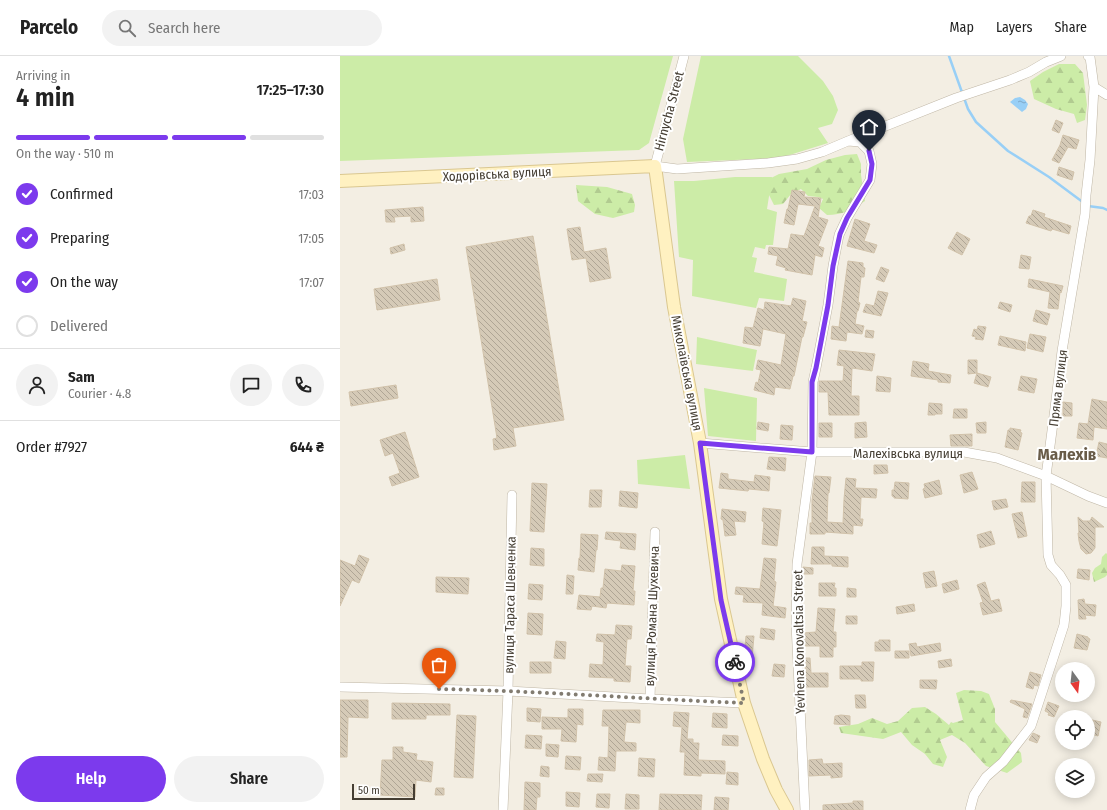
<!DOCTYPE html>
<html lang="en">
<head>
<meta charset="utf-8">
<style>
	:root { --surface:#fff; --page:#f2f2f2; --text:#222; --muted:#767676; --line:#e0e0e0; --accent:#7c3aed }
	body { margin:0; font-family:"Fira Sans Condensed",sans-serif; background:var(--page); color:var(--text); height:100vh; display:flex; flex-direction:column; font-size:15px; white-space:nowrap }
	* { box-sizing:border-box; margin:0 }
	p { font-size:13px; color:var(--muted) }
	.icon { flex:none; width:22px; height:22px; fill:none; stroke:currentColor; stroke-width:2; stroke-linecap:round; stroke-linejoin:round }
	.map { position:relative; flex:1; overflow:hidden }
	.sheet { display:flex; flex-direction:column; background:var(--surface); width:340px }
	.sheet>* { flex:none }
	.needle { width:26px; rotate:165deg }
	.tools { position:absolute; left:715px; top:606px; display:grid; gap:8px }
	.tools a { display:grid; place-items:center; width:40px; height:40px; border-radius:50%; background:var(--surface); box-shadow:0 2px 10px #0003; font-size:20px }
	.scale { position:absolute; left:12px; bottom:10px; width:63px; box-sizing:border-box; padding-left:4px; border:2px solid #453e33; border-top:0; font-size:11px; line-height:14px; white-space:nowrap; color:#453e33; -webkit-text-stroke:3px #fff; paint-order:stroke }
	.pin { position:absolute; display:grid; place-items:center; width:34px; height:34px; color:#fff; margin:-41px -17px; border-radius:50% 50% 50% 0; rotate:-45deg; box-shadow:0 0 4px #0007 }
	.pin .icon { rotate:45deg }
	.courier { position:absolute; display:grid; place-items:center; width:40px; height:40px; margin:-20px; border:3px solid #7c3aed; border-radius:50%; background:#fff; color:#222; box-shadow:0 1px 5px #0007 }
	.head em { font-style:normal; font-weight:600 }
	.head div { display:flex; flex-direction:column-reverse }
	.head { display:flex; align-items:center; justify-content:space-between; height:68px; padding:0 16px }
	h1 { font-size:26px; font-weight:600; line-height:30px }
	.bar { display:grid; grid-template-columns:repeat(4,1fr); gap:6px 4px; align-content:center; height:48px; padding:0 16px }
	.bar i { height:5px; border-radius:3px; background:var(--line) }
	.bar .selected { background:var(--accent) }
	.bar p { grid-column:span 4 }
	.line { display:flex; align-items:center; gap:10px; padding:0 16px; border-top:1px solid var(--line) }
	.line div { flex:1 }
	.round { display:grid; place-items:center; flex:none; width:42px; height:42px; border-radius:21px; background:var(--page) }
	ol { padding:0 16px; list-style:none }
	li { display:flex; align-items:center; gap:12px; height:44px }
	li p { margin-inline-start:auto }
	li .icon { padding:4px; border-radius:50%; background:var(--accent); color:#fff; stroke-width:4 }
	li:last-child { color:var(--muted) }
	li i { width:22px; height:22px; border:2px solid var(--line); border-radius:50% }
	.button { display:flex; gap:8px; margin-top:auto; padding:8px 16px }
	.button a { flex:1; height:46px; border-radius:24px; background:var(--accent); color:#fff; font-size:16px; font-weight:600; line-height:46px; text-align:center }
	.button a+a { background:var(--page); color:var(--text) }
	header { display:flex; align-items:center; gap:24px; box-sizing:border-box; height:56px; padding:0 20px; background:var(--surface); border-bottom:1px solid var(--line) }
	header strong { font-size:19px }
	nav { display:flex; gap:22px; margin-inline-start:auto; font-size:14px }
	.search { width:280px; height:36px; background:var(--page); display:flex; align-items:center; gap:10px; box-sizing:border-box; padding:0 14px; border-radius:22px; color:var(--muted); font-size:15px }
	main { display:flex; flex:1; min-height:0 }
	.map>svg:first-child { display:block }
	.forest { fill:url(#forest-firs) }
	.green { fill:#cceca7 }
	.water { fill:url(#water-ripples) }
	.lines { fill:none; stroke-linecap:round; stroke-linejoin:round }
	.stream { stroke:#98cff6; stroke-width:2.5 }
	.building { fill:url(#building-back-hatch); stroke:#d1c2aa }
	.minor-casing { stroke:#bfb6a5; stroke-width:10 }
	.secondary-casing { stroke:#dac790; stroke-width:14 }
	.minor { stroke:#fff; stroke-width:9 }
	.secondary { stroke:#fff1c1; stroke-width:12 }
	.done { stroke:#827c71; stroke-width:4; stroke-dasharray:0 7.2 }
	.route { stroke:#7c3aed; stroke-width:5 }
	.labels { text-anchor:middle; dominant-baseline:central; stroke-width:4; stroke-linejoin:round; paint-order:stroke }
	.street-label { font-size:13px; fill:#453e33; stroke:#fff }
	.district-label { font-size:17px; font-weight:bold; fill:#695c49; stroke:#fff }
</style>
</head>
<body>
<header>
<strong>Parcelo</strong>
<div class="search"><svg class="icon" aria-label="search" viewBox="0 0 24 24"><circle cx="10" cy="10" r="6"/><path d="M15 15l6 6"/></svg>Search here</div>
<nav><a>Map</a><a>Layers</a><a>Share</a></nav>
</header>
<main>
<section class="sheet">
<div class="head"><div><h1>4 min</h1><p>Arriving in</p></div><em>17:25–17:30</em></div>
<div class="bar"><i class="selected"></i><i class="selected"></i><i class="selected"></i><i></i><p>On the way · 510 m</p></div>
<ol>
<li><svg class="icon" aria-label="check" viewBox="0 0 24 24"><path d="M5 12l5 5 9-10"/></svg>Confirmed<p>17:03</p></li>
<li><svg class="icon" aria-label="check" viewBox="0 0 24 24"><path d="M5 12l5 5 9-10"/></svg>Preparing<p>17:05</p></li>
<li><svg class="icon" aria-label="check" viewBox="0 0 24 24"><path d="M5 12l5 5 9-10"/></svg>On the way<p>17:07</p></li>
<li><i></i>Delivered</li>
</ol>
<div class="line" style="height:72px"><a class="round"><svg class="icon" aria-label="person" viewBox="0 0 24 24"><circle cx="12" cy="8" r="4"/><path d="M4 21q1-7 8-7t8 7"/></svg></a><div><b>Sam</b><p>Courier · 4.8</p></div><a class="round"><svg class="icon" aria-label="chat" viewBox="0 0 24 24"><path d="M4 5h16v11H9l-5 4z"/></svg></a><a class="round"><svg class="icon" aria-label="phone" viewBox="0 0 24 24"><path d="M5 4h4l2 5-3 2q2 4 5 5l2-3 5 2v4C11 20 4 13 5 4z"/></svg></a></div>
<div class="line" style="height:52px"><div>Order #7927</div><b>644 ₴</b></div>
<div class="button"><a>Help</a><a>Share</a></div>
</section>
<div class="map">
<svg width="767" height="754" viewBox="0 0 767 754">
	<defs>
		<pattern id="forest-firs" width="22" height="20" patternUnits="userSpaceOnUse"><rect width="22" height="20" fill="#cceca7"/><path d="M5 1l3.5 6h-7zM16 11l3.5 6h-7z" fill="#b1cb90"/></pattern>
		<pattern id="water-ripples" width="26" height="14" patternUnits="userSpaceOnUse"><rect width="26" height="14" fill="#98cff6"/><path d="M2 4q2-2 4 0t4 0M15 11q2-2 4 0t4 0" fill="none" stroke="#7ea9c8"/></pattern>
		<pattern id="building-back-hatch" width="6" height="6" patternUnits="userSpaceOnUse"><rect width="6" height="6" fill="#d5cab7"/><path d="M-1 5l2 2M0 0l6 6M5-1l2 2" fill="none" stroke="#afa595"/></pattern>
	</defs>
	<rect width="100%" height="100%" fill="#f3eee3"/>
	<path class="forest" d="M719,8H735L743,17L747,49L745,64L737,67L734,58L716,53L694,43L690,25L703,16Z
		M517,98L521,108V119L525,145C511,154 503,159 487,159L479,152L483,143L478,141L468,140L461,133L451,138L443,148L434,149L425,131L427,124L439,118L467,113L486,104L505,99Z
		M236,129L267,131L292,138L295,149L294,156L273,162L255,158L238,145Z
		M766,497L767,498V519L765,521L754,526L752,517L755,512L761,508L762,501Z
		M624,634L641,635L649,638L655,653V666L681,697L682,706L667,717L646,710L625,687L612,679L600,684L607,701L603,711L593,708L585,698L572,689L561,676L543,683L501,677L499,671L518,668L532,662L547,668L558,665L572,652L585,651L596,658L609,669L611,666L613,667L623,664L616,637Z"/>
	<path class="green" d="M0,0H333L309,87L299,94L0,105Z
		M361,0H458L483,25L493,40L498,54L492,68L478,72L488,87L440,102L347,106L343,83Z
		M395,121H432L427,153L437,156L433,189H426L425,193L415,191L412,201L417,202L414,216L447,223L444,245L419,242L416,252L352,240L353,204L339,201L334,125H354Z
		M357,281L417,294L413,315L356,308Z
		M364,332L417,342L416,385L368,380Z
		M345,399L350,433L298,428L297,404Z"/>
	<path class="water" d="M680,41L685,44L688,48L686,53L682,56L670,46L675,42Z"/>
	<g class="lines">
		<path class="stream" d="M609,0L628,53L636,66L668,95L709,121L744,147
			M748,150L763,152L767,154"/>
	</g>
	<path class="building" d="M716,64L723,67L719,77L712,74Z
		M723,79L739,84L736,93L728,91L719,107L712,104L720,89Z
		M719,111L734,116L732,124L717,119Z
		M452,134L465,136L464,141L481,142L478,161L488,164L478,190L484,192L482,201L475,199L472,219L445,214L446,212L436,209L438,200L428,198L429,191L448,193L451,178L464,180L475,150L458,148L454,169L444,167L447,153H448Z
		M83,151L84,165L71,166V160L54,161L55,166H46L45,154Z
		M693,154L705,158L704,161L731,170L729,178L712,173L711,175L686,167L689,160H691Z
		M515,163L530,168L524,185L537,189L534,197L507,190Z
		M240,171L244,196L266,192L271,222L250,226L246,202L232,204L227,173Z
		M617,176L630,183L622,199L608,192Z
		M193,180L224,364L173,372L176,390L154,394L153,383L157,382L126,191Z
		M64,188L65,194L51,198L50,192Z
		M681,199L691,201L689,213L679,212Z
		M508,205L523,207V211L525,212L524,221H521L518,246L520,247L518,255H517L515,268L524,270L522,278L507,276L506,285L491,283L492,270L499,271Z
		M541,211L549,214L544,226L536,223Z
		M97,223L100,244L37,254L34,233Z
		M689,223L699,225L723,230L721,237L720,236L718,253L708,252L710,236L688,231Z
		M538,235L548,237L541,260L523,256L526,248L534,250Z
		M453,242L466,245L462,265L467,266L463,281H462L454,320H453L450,333L435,331L434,339L414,334L416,326L418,327L421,314L416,313L418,304L441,309L446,278L423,273L420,290L403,287L405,271L413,272L418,252L424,254L425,246L451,250Z
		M660,246L672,249L670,256L658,252Z
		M696,254L710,258L707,269L693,265Z
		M638,270L646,271L643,284L635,283L636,281L632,280L634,273L637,274Z
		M526,274L534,275L533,282L525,281Z
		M690,278L706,281L703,296L687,292Z
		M660,280L686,286L685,295L658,289Z
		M499,294L535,298L532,315L512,312L511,340H519V359H489L488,336H479V325H503L504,310L497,309Z
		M628,304H637V317L628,318Z
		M573,305L589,308L588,315L611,319L610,327L598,326V324L571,320Z
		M637,317L651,321L648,331L634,327Z
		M537,320L551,322L550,336L536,335Z
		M681,320L697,323L694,337L678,334Z
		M56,329L58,342L11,350L9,336Z
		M752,343L767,346V373L754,371L753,384L737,382L739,367L748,368Z
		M723,346L732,347V360H723Z
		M589,347L602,348V358H595V359H588Z
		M614,353H627V362H613Z
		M418,366L429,368L428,375L417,373Z
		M526,366L527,381L515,382V367Z
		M646,366V377H637L636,367Z
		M479,367H492V381H479Z
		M441,369L453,370L452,384L440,383Z
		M670,372L681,374L680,376L682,377L678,394L665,391L668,374H670Z
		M65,376L79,421L52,430L49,421L60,417L53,397L45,400L40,384Z
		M632,378V390H611L610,379Z
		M759,386L767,388V402L756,400Z
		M429,401L446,402L445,415L427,413Z
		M534,409H547L548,417L534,418Z
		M632,416L638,433L624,437L620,419Z
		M381,417L388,418V423L414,426L415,419L430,421L429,435L409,433L408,435L379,432Z
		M475,420L491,421L489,437H488L487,466L503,467L504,443L506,422L516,423L515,432L537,433L536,442L521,441L520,463H523L522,470L513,469V478L485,476V478H470V467H472V445Z
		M599,424L602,438L585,442L583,433L585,432L584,428Z
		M555,426L569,427L568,443L554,442V441L552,440V434H554Z
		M682,426H695V446H681Z
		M192,427L207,428L204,476L190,475Z
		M250,434H262L261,451H249Z
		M280,435L298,437L297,452L279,450Z
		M666,443L668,451L654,454L652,445Z
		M423,452L441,454L437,490L422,488L424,466L422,465Z
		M382,453L406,456L405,466L394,465L396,479L385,480L383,464L381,463Z
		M682,456L687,480L678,482L672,458Z
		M738,461L743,465H750L752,461L764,471H755V492L751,497L746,498L741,493L739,485L738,477H739Z
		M651,475L655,488L640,492L637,479Z
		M266,476L296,478L295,494L280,492L281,485L265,483Z
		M241,478L258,479L257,494H256L254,516L238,514L239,502H240Z
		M472,491H484V500L508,501V511L492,510V508H471Z
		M191,492L204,493V510L190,509Z
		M19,499L29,503L19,527L12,524L0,550V504L15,510Z
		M424,502L436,503L434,525L436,526L433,550L446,552L445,562L422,559L423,547L403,546L404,539L395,538L396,531L420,533Z
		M282,509L295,510L293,535H295L294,549L267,547L266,552L252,550L251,554L237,553L239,539L260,541L261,532H263L265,513L281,515Z
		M463,511L473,512V518H463Z
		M738,513L750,514L749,524L737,522Z
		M594,515L597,530L586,532L583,517Z
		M227,519L234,520L233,538H226Z
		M96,521L129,522L128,538L96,536Z
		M617,524L619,533L604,537L602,528Z
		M645,526L651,545L659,543L662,555L643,559L640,547L643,546L637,529Z
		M479,527H495L494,532H496V540H479Z
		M189,528L203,529L202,544L188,543Z
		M507,532L516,533V541H507Z
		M744,543L745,548L756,549L755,560L745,559L746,563H739L738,544Z
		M574,548L575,555L557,558L556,551Z
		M478,552L495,553L493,576H496V591H493V601H480V590H463L462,577L476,576Z
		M188,557L203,558L202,579L187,578Z
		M506,560H517V568H506Z
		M276,569L292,570L291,583H287L285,610H291L290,626L274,625V622L249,621L250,608L263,609L264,586L256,585L257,578L275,579Z
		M421,572L435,574L434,584L420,582Z
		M737,578L748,581V582L750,583L747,594L734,592Z
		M406,580H414L412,602H404Z
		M539,584H550V595H535V586H539Z
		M216,585L226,586L225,603L214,602Z
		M576,587L577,591L600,587L601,595L571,600L569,588Z
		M555,595H569V602H555Z
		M465,602H470L471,617H488V631H465Z
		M611,603L612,610L599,612L598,605Z
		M190,606H211V617H190Z
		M522,606H534L533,625H521V623H500V610H522Z
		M434,608L445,609L444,621L432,620Z
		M690,616L701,619L698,630L694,629L693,633L686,631Z
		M580,624H597L596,633L580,632Z
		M515,639H525L526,652H516Z
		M0,644H28V662L8,661L7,701H0Z
		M671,644L692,648L687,662L683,661L685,653L670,646Z
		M708,646L719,650L714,661L708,659L709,657L705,655Z
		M52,647L110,648V659H86V663H52Z
		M187,652L201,653L200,666L187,665Z
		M228,653H243V669L237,668L236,686L221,685L222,673H202V661L228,662Z
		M263,654H300V667L286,666L284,686L296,687V695H276L275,715L258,714L259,701L268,702L269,670H262Z
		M334,656L349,657L347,683H353V687H359L358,704L385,705V718L361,717V720L344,719L345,696H340L342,671L333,670Z
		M373,657L387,658V672L372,671Z
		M117,659L136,660L133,722L114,721Z
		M501,659L510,660V669L494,668L495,660Z
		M748,663L761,666L758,680L748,677Z
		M693,677L700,680L697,687L689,684Z
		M186,679L202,680L201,693L185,692Z
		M383,679L398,680V690L382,689Z
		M206,688L219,689L218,701L206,700Z
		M53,691H63V696L77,698L76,704L93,706L91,726L76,724L75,741L40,739L42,704H53Z
		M226,700L241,701L240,714L225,713Z
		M299,702L315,703L314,721L298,720Z
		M482,703L483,708L502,707V721L491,722V719L469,720V704Z
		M201,710L209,711V721L200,720Z
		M387,716L398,717V729L386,728Z
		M248,718H263L262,726L247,725Z
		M185,726L200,727V741H197L196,754H184Z
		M96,732H104V739H95Z
		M226,736L240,737L239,751L226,750Z
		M257,738H270L269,752L256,751Z
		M286,738L299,739V753H285Z
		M320,738L362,739L361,754H319Z
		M375,741L389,742L388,754H374Z
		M513,745H523V754H483V749L513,747Z"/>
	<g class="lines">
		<defs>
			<path id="minor" d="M344,0L315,110L337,113L428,107L457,103L482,96L508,85L616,42L670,24L689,16L706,6L721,0
				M754,31L767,39
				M360,387L472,396H624L657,402L706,420L748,440L767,447
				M0,631L168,635L310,643L404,647
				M310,643L315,476
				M163,754L168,635L172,439
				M465,754L456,568L457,508L472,396L473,326L476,312L488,249L493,210L499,179L507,162L530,124L532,108L529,95L520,86L508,85
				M630,754L634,739L646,721L663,706L691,670L724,569L726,550V529L720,519L711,509L708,499L706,420L715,352L722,295L745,158L746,139L750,104L754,31L750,1L748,0"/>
			<path id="secondary" d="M0,125L315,110L334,251L360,387L381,543L404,647L423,703L436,734L447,754"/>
		</defs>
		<use href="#minor" class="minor-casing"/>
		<use href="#secondary" class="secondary-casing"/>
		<use href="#minor" class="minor"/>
		<use href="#secondary" class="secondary"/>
	</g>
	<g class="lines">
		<path class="done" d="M99,633C201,635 302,643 404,647L395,606"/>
		<path class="route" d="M395,606L381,544L360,387L472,396V326L476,312L488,249L493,210L500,178L507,162L530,124L532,108L529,95"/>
	</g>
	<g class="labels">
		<g class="street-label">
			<text transform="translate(329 55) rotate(-75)">Hirnycha Street</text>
			<text transform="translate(157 118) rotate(-3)">Ходорівська вулиця</text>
			<text transform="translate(347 317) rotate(79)">Миколаївська вулиця</text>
			<text transform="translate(718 332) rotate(-83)">Пряма вулиця</text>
			<text x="568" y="397">Малехівська вулиця</text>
			<text transform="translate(170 549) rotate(-89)">вулиця Тараса Шевченка</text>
			<text transform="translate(312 560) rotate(-88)">вулиця Романа Шухевича</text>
			<text transform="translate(459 586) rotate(-91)">Yevhena Konovaltsia Street</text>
		</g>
		<g class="district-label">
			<text x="727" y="398">Малехів</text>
		</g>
	</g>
</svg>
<div class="tools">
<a><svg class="needle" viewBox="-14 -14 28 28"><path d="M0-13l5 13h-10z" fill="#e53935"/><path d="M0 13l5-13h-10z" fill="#767676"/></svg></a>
<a><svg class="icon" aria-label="locate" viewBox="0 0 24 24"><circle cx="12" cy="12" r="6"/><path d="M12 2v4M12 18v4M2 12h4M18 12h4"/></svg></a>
<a><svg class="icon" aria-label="layers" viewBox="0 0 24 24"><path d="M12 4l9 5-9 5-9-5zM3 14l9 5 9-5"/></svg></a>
</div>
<div class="scale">50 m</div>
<div class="pin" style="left:99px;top:633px;background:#ea580c"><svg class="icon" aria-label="bag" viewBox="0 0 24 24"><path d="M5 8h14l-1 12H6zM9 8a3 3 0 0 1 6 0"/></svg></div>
<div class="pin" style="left:529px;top:95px;background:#1f2937"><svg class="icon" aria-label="home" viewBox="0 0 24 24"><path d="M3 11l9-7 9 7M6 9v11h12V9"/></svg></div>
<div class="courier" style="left:395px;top:606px"><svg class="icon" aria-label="bike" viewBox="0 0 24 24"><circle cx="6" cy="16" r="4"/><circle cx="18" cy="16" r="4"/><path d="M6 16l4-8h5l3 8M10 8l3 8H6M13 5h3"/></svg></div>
</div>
</main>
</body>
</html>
